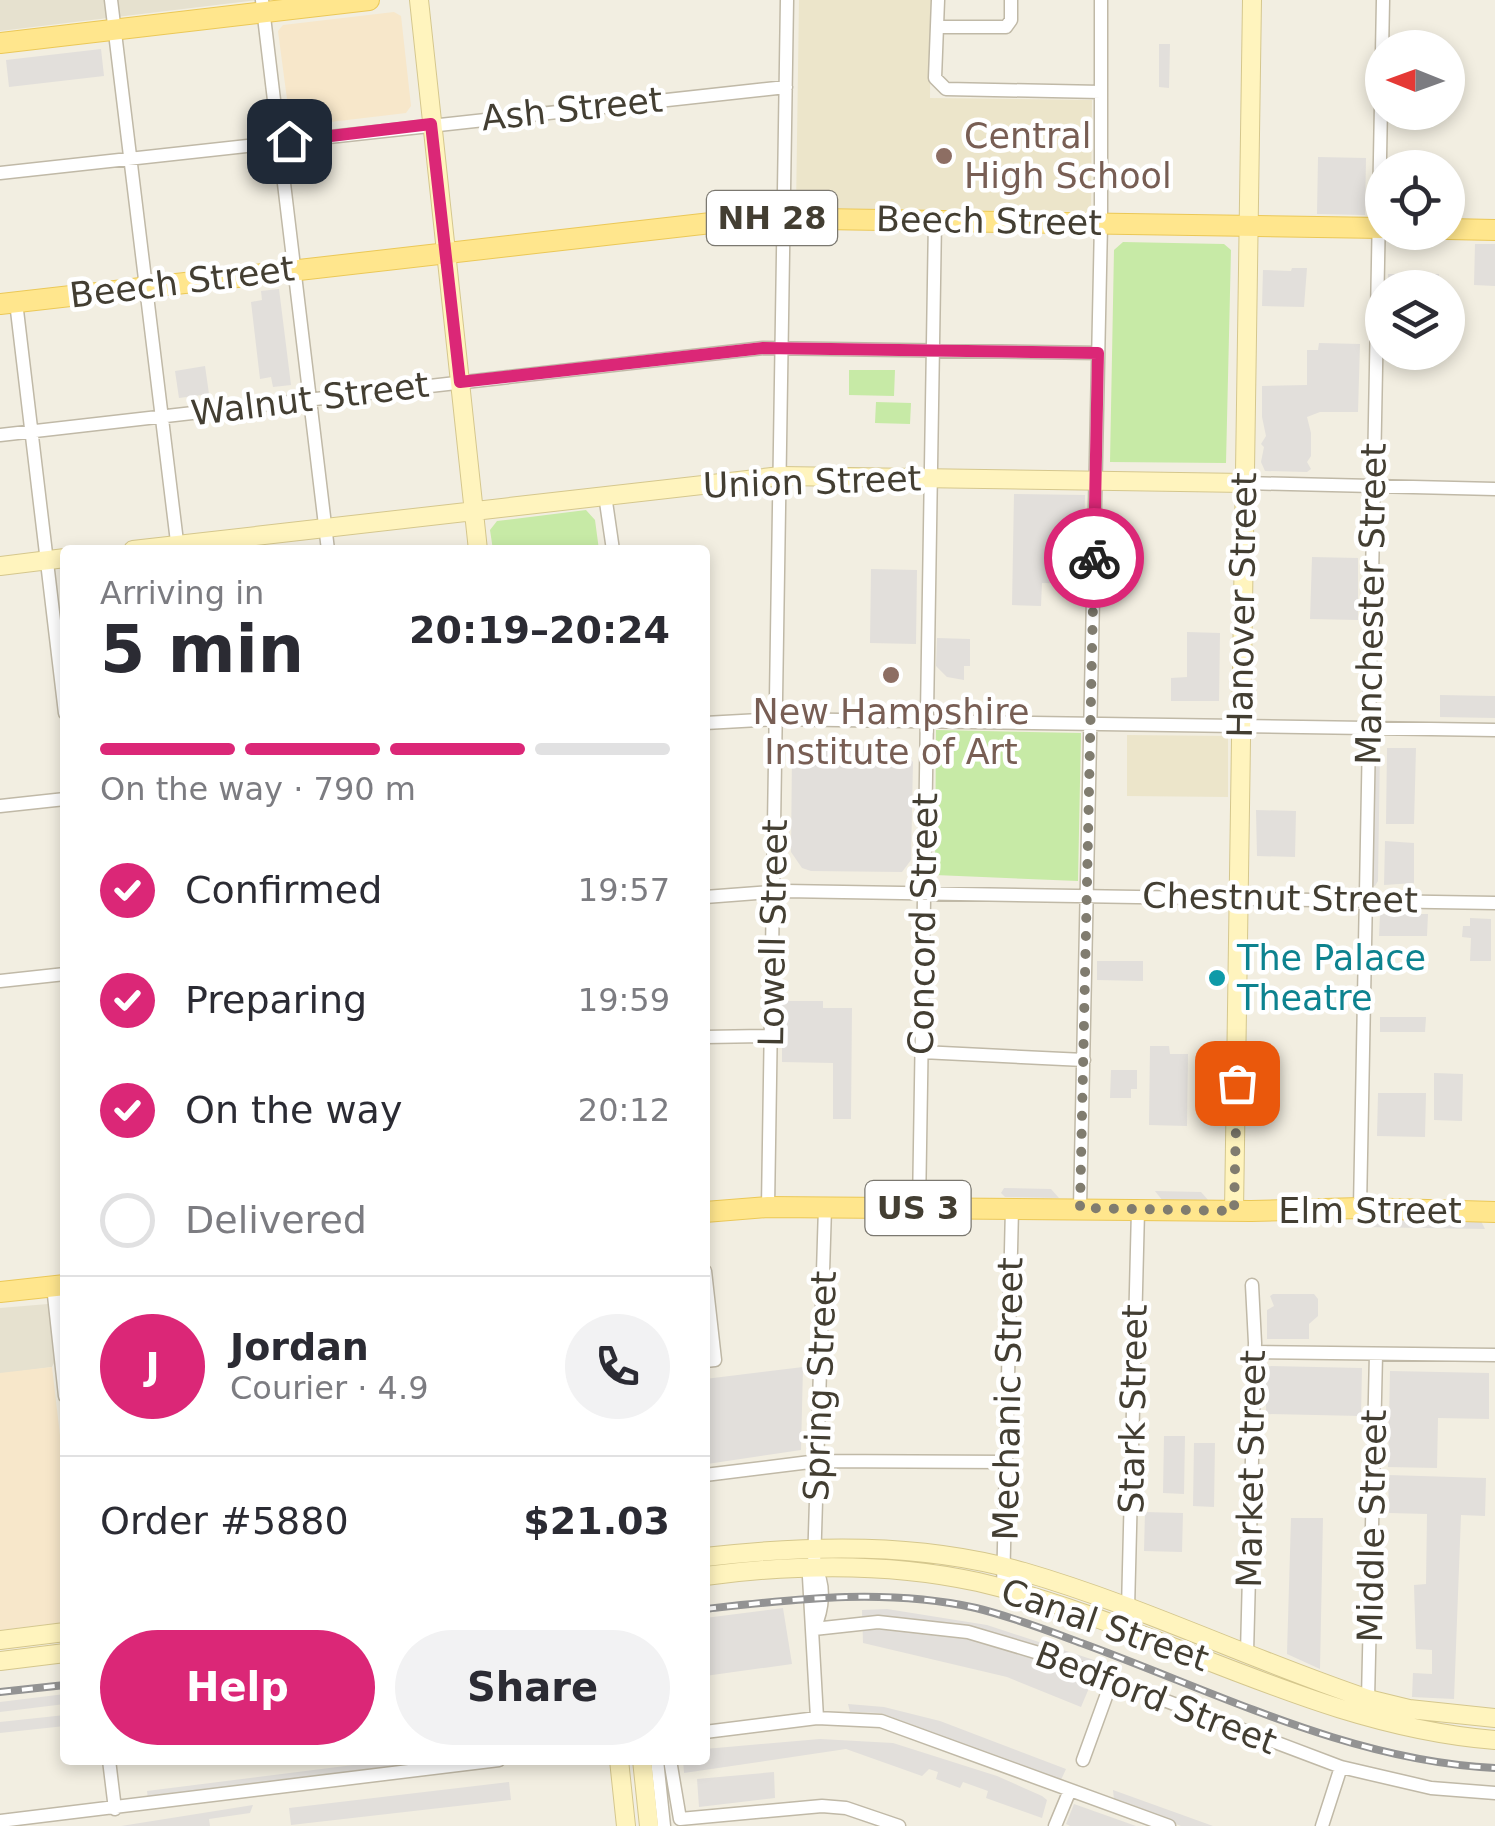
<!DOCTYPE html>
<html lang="en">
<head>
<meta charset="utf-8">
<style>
	:root { --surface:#fff; --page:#f2f2f3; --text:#2b2b33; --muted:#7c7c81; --line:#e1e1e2; --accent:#db2777 }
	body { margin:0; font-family:"DejaVu Sans",sans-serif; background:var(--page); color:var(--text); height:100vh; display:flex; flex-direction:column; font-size:38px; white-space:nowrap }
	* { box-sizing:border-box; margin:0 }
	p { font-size:32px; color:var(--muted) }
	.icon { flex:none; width:55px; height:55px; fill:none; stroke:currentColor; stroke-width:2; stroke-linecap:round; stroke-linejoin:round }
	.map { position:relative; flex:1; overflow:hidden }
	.sheet { position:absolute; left:60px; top:545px; width:650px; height:1220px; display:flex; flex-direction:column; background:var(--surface); border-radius:10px; box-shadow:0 5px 15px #0003 }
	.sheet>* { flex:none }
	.needle { width:65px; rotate:271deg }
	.fabs { position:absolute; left:1365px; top:30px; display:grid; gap:20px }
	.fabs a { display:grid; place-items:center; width:100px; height:100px; border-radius:50%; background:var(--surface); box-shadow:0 5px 15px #0003; font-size:50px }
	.pin { position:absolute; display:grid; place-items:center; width:85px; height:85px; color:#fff; margin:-42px; border-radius:20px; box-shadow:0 5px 15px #0006 }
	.courier { position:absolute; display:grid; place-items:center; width:100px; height:100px; margin:-50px; border:8px solid #db2777; border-radius:50%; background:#fff; color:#222; box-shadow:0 2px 12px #0007 }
	.head em { font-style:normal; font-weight:700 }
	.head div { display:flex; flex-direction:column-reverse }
	.head { display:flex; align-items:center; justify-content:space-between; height:170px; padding:0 40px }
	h1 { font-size:65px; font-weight:700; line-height:75px }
	.bar { display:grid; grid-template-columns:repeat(4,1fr); gap:15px 10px; align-content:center; height:120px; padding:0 40px }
	.bar i { height:12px; border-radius:8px; background:var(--line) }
	.bar .active { background:var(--accent) }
	.bar p { grid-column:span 4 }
	.line { display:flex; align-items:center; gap:25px; padding:0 40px; border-top:2px solid var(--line) }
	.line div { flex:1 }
	.round { display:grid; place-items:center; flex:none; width:105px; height:105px; border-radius:52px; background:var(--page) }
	ol { padding:0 40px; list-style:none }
	li { display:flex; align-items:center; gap:30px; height:110px }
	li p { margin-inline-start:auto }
	li .icon { padding:10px; border-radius:50%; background:var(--accent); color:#fff; stroke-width:4 }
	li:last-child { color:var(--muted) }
	li i { width:55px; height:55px; border:5px solid var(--line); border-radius:50% }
	.cta { display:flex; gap:20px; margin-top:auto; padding:20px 40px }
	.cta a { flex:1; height:115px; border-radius:60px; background:var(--accent); color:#fff; font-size:40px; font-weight:700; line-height:115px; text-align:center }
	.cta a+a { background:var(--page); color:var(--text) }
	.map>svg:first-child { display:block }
	.residential { fill:#e6e1cf }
	.commercial { fill:#f7e7ca }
	.education { fill:#ece5ca }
	.green { fill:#c7eaa6 }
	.parking { fill:#e2dfdb }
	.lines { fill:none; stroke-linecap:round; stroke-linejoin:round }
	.street-casing { stroke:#c0b9a7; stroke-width:15 }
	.secondary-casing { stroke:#d5c78d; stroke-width:20 }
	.primary-casing { stroke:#ebc857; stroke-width:22 }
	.street { stroke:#fff; stroke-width:12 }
	.secondary { stroke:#fff4be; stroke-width:18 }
	.primary { stroke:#ffe68d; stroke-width:20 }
	.rail-casing { stroke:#939393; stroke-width:8 }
	.rail { stroke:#fff; stroke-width:4; stroke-dasharray:11; stroke-linecap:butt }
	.done { stroke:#807c6f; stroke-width:10; stroke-dasharray:0 18 }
	.route { stroke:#db2777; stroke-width:12 }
	.education-dot { fill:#8d6e63; stroke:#fff; stroke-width:4 }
	.culture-dot { fill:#0f9aa8; stroke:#fff; stroke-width:4 }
	.labels { text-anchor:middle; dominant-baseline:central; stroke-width:9; stroke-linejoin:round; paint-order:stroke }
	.shield { fill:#fff; stroke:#7b7870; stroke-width:2.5 }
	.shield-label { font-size:32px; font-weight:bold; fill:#433e32 }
	.street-label { font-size:35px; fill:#433e32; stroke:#fff }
	.education-label { font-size:35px; fill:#785e54; stroke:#fff; text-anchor:start }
	.culture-label { font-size:35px; fill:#0d838f; stroke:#fff; text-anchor:start }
</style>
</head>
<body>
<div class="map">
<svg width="1495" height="1826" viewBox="0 0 1495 1826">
	<rect width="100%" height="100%" fill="#f2eee1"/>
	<path class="residential" d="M0,0H259L0,31Z
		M48,1304L56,1359L52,1367L0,1374V1308Z"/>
	<path class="commercial" d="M394,12L401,16L411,106L406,113L297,126L290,122L278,31L283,25Z
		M52,1367L65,1478V1622L0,1630V1373Z"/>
	<path class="education" d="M799,0H931L930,98L1092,100L1091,212L796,208Z
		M1127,735L1228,736V797L1127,796Z"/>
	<path class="green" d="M1123,242L1224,244L1231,250L1226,463L1110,462L1114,250Z
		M849,370H895L894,396L849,395Z
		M876,402L911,403L910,424L875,423Z
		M586,510L595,520L599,550H493L490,530L497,521Z
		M936,730L1081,733L1078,881L935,875Z"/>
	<path class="parking" d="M1159,44H1170L1169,88L1159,87Z
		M101,49L104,76L9,87L6,60Z
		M1318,157L1366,158L1365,215L1317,214Z
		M1475,244H1495V286L1474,285Z
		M1292,268H1307L1304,307L1262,306L1263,270L1291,271Z
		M1388,274H1439V283L1388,282Z
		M279,289L291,385L273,387L271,377L260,379L251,302L262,300L261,291Z
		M1319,343L1360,344L1358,412H1320L1307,417L1311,433V456L1307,462L1311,469L1307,472L1265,471L1261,462L1264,447L1261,444L1266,436L1262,417V386L1307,385V350H1318Z
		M205,366L209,394L179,398L175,371Z
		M1014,494L1085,495L1083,584L1042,583L1041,606L1012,605Z
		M1312,557L1358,558V620L1310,619Z
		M871,569L917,570L916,644L870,643Z
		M1187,632L1220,633L1219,701H1171V678L1187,677Z
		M937,638L970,639V666H964V680L947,677L936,666Z
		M1440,695L1495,696V718L1440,717Z
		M803,743L901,747L913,762L911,860L902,872L811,871L802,868L791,852L792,753Z
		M1387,748H1416L1414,824H1386Z
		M1380,749L1378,881L1375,886L1368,885L1371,753Z
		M1256,810L1296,811L1295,857L1257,856Z
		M1385,841L1414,843V883L1384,885Z
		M1380,914H1428L1427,936H1379Z
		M1470,918L1491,919V961H1470L1471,938L1462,937L1463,926H1470Z
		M1097,961H1143V981L1097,980Z
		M782,1001H823V1008H852L851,1119H833V1063L782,1062Z
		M1380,1017H1426L1425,1032H1380Z
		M1150,1046H1169L1170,1054H1188L1187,1126L1149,1125Z
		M1111,1070H1137V1089H1131V1098H1110Z
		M1434,1073L1463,1074L1462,1121L1434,1120Z
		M1378,1093H1426L1425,1137L1377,1136Z
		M1004,1188L1051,1189L1059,1198L1005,1197L1001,1193Z
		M1155,1191L1201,1192L1209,1201L1162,1200Z
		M1354,1219L1481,1221L1485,1229L1361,1227Z
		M1273,1294H1314L1318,1299V1316L1309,1324V1339H1267V1310L1274,1306L1270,1296Z
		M1266,1366L1362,1368L1361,1416L1266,1414Z
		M803,1367L801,1450L707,1464L705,1379Z
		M1390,1371L1489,1373V1419L1438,1418L1437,1468L1388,1467Z
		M1164,1436H1185L1184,1494L1163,1493Z
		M1194,1443H1215L1214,1507L1193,1506Z
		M1388,1475L1486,1478L1485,1516L1461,1515L1454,1699L1412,1697L1413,1673L1432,1674V1650L1416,1649L1414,1585L1426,1584L1427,1514L1389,1513Z
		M1145,1512L1183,1513L1182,1552L1144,1551Z
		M1291,1518H1323L1320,1669L1287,1654Z
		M783,1608L792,1664L705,1676V1618Z
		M887,1609L987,1625L1100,1662L1081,1707L1007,1677L863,1643L862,1610Z
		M65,1694V1704L0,1712V1702Z
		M848,1704L884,1707L940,1721L1066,1769L1061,1780L880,1713L850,1712Z
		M65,1715V1726L0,1733V1722Z
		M820,1739L893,1743L997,1776L1042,1796L1047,1800L1042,1818L986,1798L988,1791L963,1782L960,1788L936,1779L938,1772L929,1769L922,1776L846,1749L684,1773L683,1760H705V1749Z
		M393,1760H459L148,1799L147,1791Z
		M774,1772L775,1798L699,1807L697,1779Z
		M509,1782L511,1800L291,1825L289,1808Z
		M1113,1790L1213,1826H1181L1114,1800Z
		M1074,1804L1136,1826H1070L1066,1824Z
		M253,1805L250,1813L209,1819L210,1826H121Z"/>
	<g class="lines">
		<defs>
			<path id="street" d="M111,0L178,550
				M262,0L328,550
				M938,0L935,78L946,89L1101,92
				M937,27H1006L1011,20V0
				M0,173L786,87
				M16,302L65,713
				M0,435L763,348L1098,353
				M1245,483L1495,489
				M605,495L613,550
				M705,723L776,719L1495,730
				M0,806L65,799
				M705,897L785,891L1495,903
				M0,981L65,974
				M705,1037L771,1036
				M922,1052L1084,1060
				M768,1207L787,0
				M919,1208L935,220
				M1080,1208L1101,223V0
				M1360,1208L1383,0
				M705,1271L715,1360L705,1361
				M53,1286L65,1396
				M1254,1352L1495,1355
				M705,1475L818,1461L1007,1462
				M1003,1589L1012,1208
				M1128,1609L1138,1210
				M814,1629L878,1622L968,1632L1042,1654L1341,1767L1431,1788L1495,1793
				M814,1629C823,1609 826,1585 814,1566
				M1247,1653L1255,1343L1252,1285
				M1368,1699L1376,1354
				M817,1718L809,1577L814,1566L825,1207
				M705,1732L817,1718L881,1721L1169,1826
				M109,1760L115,1809
				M657,1760L664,1826
				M670,1760L680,1819L822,1806L846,1808L899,1826
				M1083,1760L1112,1680
				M0,1821L499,1760
				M1055,1826L1070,1790
				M1322,1826L1341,1767"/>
			<path id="secondary" d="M419,0L478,550
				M133,550L781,476L1245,483
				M0,566L65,558
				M1234,1211L1252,0
				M705,1557C810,1545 920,1542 1024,1572C1141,1606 1252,1660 1368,1699L1409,1709L1495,1718
				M705,1576C796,1564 888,1562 978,1582C1154,1623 1313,1726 1495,1740
				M0,1640L65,1632
				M0,1661L65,1653
				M619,1760L626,1826
				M642,1760L649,1826"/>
			<path id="primary" d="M0,43L369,0
				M1448,229L1495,230
				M0,304L755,218L1382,228
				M705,1212L768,1207L1251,1211L1360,1208L1495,1212
				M0,1292L65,1285"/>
		</defs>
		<use href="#street" class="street-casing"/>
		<use href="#secondary" class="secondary-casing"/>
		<use href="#primary" class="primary-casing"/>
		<use href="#street" class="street"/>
		<use href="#secondary" class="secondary"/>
		<use href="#primary" class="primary"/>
		<defs>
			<path id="rail" d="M705,1609C796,1599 885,1588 976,1608C1013,1617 1049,1631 1084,1644C1218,1693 1351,1761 1495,1768
				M0,1692L65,1685"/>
		</defs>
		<use href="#rail" class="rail-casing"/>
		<use href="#rail" class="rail"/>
	</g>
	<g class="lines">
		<path class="done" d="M1094,558L1080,1208L1234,1211L1237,1083"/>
		<path class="route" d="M289,141L431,124L460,382L763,348L1098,353L1094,558"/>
	</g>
	<g class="education-dot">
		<circle cx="944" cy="156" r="10"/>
		<circle cx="891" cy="675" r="10"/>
	</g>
	<circle class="culture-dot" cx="1217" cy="978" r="10"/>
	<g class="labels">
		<g class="shield">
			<rect x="707" y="191" width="130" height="54" rx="8"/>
			<rect x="865.5" y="1181" width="105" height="54" rx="8"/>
		</g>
		<g class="shield-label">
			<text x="772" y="218">NH 28</text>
			<text x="918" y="1208">US 3</text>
		</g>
		<g class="street-label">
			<text transform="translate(572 109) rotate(-6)">Ash Street</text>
			<text transform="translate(989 221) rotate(1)">Beech Street</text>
			<text transform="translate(182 282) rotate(-7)">Beech Street</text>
			<text transform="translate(310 399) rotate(-7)">Walnut Street</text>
			<text transform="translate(812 482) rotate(-2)">Union Street</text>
			<text transform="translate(1371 604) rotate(-89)">Manchester Street</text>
			<text transform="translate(1242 605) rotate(-89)">Hanover Street</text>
			<text transform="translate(1280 898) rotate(1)">Chestnut Street</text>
			<text transform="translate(923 924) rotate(-89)">Concord Street</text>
			<text transform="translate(773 933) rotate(-89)">Lowell Street</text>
			<text x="1370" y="1211">Elm Street</text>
			<text transform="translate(820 1386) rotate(-88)">Spring Street</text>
			<text transform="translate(1008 1399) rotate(-89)">Mechanic Street</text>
			<text transform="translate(1133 1409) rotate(-89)">Stark Street</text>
			<text transform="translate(1251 1469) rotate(-89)">Market Street</text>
			<text transform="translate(1372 1526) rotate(-89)">Middle Street</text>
			<text transform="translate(1105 1625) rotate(19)">Canal Street</text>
			<text transform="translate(1156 1698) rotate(21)">Bedford Street</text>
		</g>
		<g class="education-label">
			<text x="964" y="136">Central<tspan x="964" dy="40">High School</tspan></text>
			<text x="891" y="712" text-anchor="middle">New Hampshire<tspan x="891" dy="40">Institute of Art</tspan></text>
		</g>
		<g class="culture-label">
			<text x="1237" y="958">The Palace<tspan x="1237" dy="40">Theatre</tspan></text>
		</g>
	</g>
</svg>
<div class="fabs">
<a><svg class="needle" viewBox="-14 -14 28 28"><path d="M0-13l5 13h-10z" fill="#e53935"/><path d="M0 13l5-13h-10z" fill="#7c7c81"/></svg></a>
<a><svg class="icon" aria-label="locate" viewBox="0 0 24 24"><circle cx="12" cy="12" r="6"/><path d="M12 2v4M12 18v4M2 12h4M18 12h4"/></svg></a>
<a><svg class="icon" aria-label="layers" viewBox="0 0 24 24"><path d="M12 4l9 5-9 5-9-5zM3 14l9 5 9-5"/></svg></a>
</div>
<div class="pin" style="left:1237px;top:1083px;background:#ea580c"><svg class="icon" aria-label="bag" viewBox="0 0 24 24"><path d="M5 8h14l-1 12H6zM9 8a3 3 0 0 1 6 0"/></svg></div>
<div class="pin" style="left:289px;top:141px;background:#1f2937"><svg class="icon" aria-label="home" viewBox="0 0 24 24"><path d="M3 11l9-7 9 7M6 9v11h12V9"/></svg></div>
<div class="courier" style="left:1094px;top:558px"><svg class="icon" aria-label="bike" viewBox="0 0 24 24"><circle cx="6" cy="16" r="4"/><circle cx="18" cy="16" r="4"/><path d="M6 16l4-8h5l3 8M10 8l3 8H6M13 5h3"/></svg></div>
<section class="sheet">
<div class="head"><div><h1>5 min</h1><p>Arriving in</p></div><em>20:19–20:24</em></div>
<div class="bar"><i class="active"></i><i class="active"></i><i class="active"></i><i></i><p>On the way · 790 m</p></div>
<ol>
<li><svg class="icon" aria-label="check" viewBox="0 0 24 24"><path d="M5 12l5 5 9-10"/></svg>Confirmed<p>19:57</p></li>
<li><svg class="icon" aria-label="check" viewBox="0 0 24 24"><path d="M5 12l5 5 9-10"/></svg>Preparing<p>19:59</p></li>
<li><svg class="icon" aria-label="check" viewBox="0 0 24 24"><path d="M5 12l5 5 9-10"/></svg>On the way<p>20:12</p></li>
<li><i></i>Delivered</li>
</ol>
<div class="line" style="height:180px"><b class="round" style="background:var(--accent);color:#fff">J</b><div><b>Jordan</b><p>Courier · 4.9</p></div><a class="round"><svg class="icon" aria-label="phone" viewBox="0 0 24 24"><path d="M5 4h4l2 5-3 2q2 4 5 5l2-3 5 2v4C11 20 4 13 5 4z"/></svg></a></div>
<div class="line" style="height:130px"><div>Order #5880</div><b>$21.03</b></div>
<div class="cta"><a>Help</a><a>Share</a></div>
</section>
</div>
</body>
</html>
